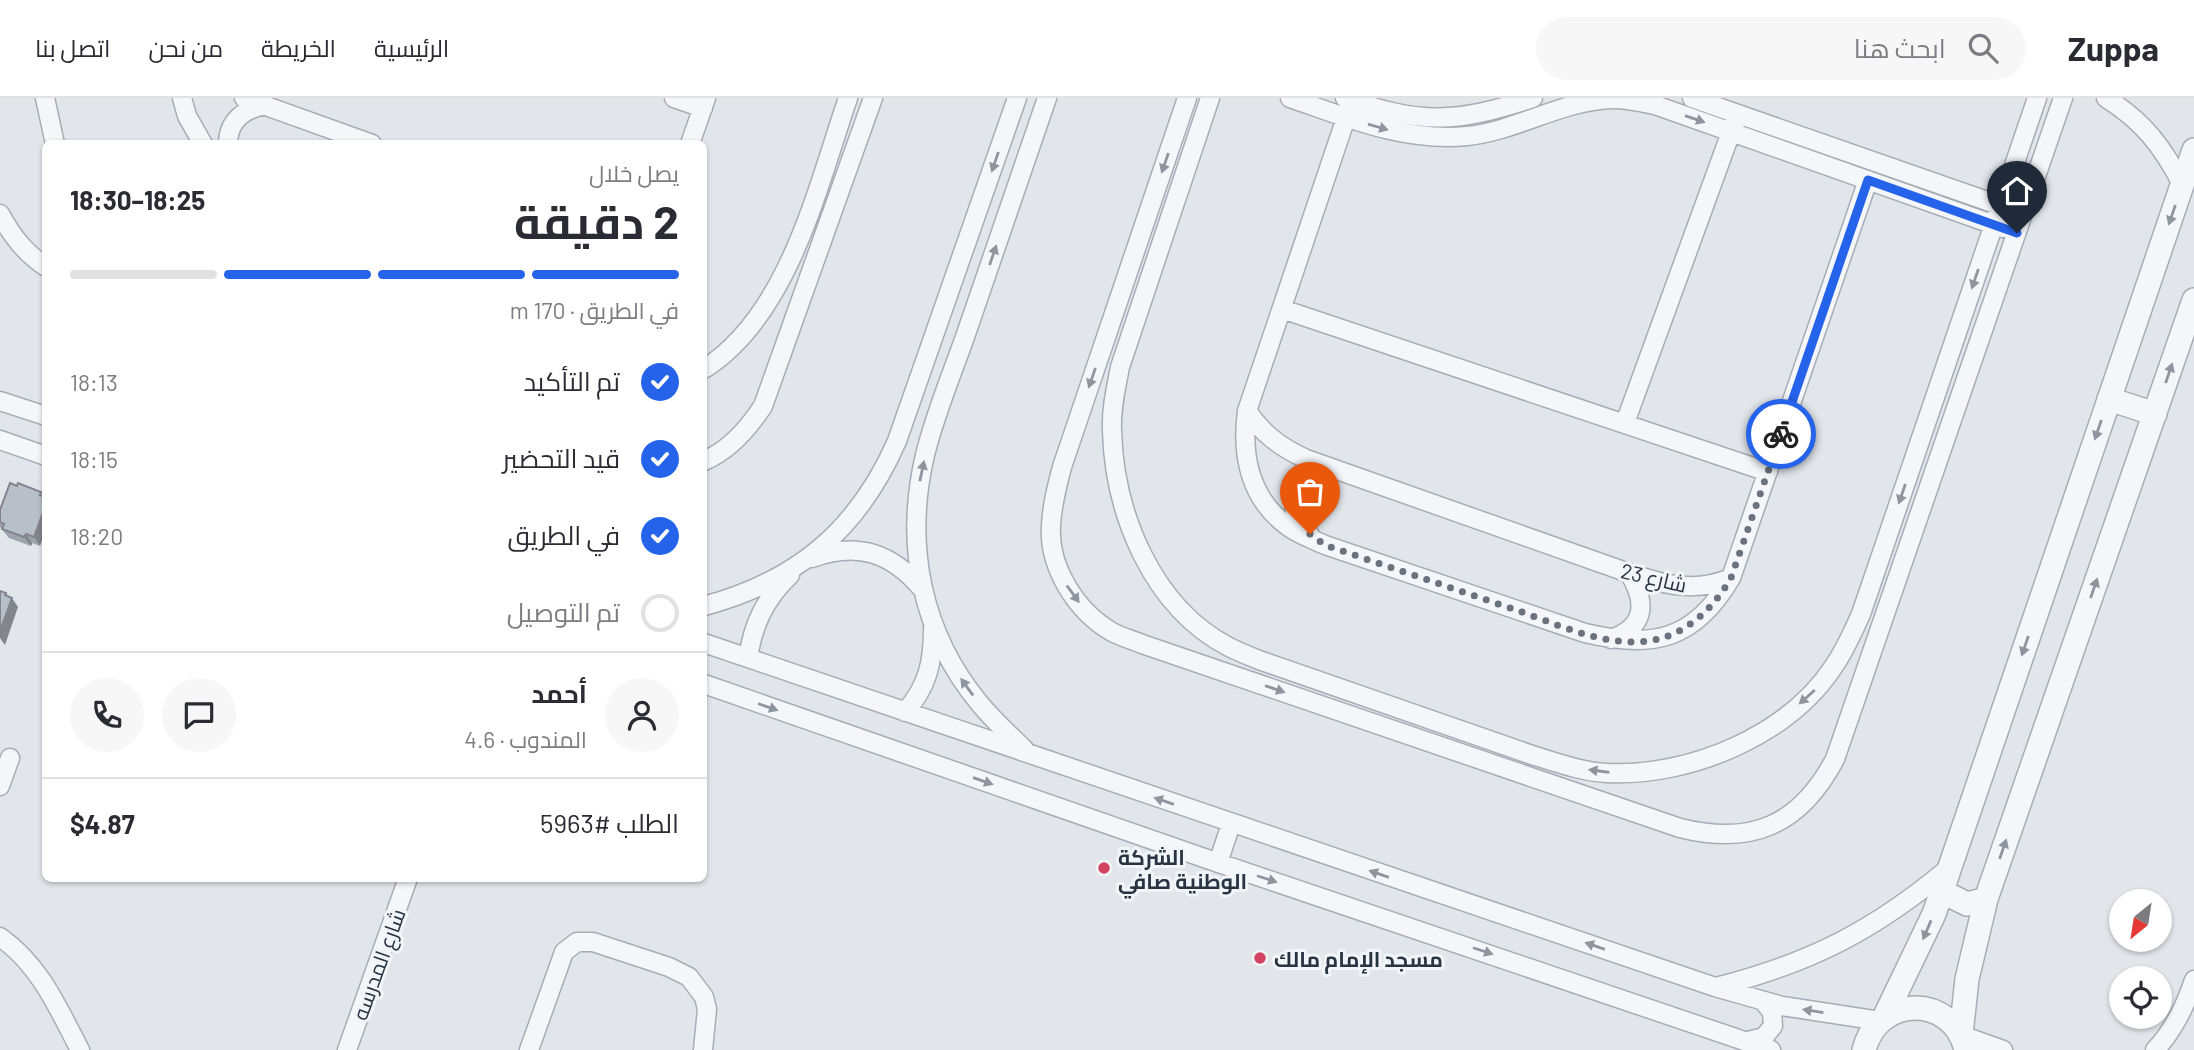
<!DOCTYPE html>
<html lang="ar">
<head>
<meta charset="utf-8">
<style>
	:root { --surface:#fff; --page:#f7f7f7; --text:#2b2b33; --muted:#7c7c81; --line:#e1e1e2; --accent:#2563eb }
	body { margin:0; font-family:Barlow,Cairo,sans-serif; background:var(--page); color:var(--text); direction:rtl; height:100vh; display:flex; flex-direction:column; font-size:26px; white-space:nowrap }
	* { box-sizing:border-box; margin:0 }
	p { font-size:23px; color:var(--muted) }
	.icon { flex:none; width:38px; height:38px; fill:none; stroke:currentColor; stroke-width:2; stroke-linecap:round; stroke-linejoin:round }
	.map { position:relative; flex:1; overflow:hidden; direction:ltr }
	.panel { position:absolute; left:42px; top:42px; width:665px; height:742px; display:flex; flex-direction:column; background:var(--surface); border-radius:10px; box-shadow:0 2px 5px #0004; direction:rtl }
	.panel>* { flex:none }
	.needle { width:46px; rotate:210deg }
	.buttons { position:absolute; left:2109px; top:791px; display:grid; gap:14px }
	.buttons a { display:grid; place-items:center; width:63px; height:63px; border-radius:50%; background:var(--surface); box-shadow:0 2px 5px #0004; font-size:35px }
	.pin { position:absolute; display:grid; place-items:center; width:60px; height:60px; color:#fff; margin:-72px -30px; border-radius:50% 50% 50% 0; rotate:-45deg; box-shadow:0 0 7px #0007 }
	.pin .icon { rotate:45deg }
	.courier { position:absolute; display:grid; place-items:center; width:70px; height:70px; margin:-35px; border:5px solid #2563eb; border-radius:50%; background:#fff; color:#222; box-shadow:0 2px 9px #0007 }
	.summary em { font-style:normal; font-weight:700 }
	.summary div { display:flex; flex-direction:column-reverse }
	.summary { display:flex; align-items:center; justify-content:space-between; height:119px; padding:0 28px }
	h1 { font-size:46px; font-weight:700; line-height:52px }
	.bar { display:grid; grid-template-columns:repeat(4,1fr); gap:10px 7px; align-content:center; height:84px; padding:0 28px }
	.bar i { height:9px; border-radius:5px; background:var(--line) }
	.bar .current { background:var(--accent) }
	.bar p { grid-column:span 4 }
	.line { display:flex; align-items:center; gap:18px; padding:0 28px; border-top:2px solid var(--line) }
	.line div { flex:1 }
	.round { display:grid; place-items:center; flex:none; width:74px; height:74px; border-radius:37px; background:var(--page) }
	ol { padding:0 28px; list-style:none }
	li { display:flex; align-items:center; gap:21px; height:77px }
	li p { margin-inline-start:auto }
	li .icon { padding:7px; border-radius:50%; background:var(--accent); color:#fff; stroke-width:4 }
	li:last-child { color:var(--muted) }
	li i { width:38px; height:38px; border:4px solid var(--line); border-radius:50% }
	header { display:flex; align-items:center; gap:42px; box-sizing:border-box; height:98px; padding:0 35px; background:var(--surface); border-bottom:2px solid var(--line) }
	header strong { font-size:33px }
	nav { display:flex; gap:38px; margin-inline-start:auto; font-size:24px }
	.search { width:490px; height:63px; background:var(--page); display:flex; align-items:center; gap:18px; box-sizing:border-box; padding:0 24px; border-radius:38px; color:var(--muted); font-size:26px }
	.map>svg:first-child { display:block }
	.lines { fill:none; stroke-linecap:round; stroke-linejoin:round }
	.minor-casing { stroke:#a7adb5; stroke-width:21 }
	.tertiary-casing { stroke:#a7adb5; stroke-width:26 }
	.minor { stroke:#f5f6f9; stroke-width:18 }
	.tertiary { stroke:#f5f6f9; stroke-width:23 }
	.wall { fill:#9fa4ac }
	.shaded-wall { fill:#82868c }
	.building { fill:#b9bfc8; stroke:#82868c; stroke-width:2 }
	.oneway { fill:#8f959e }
	.done { stroke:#6a727e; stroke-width:7; stroke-dasharray:0 12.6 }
	.route { stroke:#2563eb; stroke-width:9 }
	.poi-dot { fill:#d34361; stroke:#f2f5f8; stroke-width:2.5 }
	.labels { text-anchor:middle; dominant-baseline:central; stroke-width:6; stroke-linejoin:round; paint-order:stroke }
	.street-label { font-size:21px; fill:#293443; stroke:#f2f5f8 }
	.poi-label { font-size:21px; font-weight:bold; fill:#293443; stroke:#f2f5f8; text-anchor:start }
</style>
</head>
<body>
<header>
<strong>Zuppa</strong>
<div class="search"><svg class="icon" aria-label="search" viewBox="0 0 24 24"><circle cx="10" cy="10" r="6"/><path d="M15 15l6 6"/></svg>ابحث هنا</div>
<nav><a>الرئيسية</a><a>الخريطة</a><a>من نحن</a><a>اتصل بنا</a></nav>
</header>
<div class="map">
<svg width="2194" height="952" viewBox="0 0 2194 952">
	<rect width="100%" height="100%" fill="#e2e6eb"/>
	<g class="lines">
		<defs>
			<path id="minor" d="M45,0L55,46
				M182,0L187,18L203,46
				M244,0L372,46
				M674,0L703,10
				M1187,0L1062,369C1057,388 1052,407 1051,427C1048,469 1076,513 1112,534C1121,539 1133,542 1142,546L1680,730C1752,748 1800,727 1835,661L2063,0
				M1210,0L1120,269C1116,290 1111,311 1112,332C1114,415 1152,509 1229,549C1239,554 1249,558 1259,562L1535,658C1558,665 1583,674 1607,675C1689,679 1788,638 1834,568C1845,552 1853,534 1861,516L2037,0
				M1290,0C1348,20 1404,44 1467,38C1517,33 1562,2 1613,1C1627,1 1641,4 1655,7L2003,130
				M1345,0C1422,27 1456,25 1533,0
				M1692,0L2010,111
				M2106,0C2143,23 2162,48 2182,86
				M1352,2L1247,313C1241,358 1250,402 1290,430C1300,437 1314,442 1325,447L1585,535C1652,551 1694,543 1731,480L1868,82
				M228,46C228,23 244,11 265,7
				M690,46L706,0
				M0,116C12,138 25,155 46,169
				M1282,211L1768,374
				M704,271C789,217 817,90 848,0
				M0,303L46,318
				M1247,313C1263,336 1280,349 1306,361L1629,475C1665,487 1695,495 1731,480
				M1625,325L1735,23
				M0,342L46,358
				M704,363C730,352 748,331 763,308L873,0
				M1310,437C1280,409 1296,376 1334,372
				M812,460C858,443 892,455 923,492
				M704,508C797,483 858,432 897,343L1017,0
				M1611,541C1646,529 1647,504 1629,475
				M704,545L1715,889L1782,908L1880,923
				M748,560C753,526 765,501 790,477
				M704,586L1210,762L1771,952
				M905,614C928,588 933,564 933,530
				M1025,652C1010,637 994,623 980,606C921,535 904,446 925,357C935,316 952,276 966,236C993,157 1020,79 1047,0
				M0,688L10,660
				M1218,765L1231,726
				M0,839C40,867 58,910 80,952
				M1716,889C1811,865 1875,832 1950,769
				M1961,937L2003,952
				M1748,943L1764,939L1773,928L1772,914L1763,903
				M347,952L408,780
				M529,952L564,854L577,844H593L669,869L689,879L704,899L707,911L703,952
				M2155,952C2174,932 2185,909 2194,882"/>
			<path id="tertiary" d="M2109,301L2155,316
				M1943,789L1949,797L1967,806L1986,801
				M1884,920L1934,816L2194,52
				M1961,936L1967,881L1986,801L2194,202
				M1864,952C1878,896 1953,896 1966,952"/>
		</defs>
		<use href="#minor" class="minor-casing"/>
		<use href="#tertiary" class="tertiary-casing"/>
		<use href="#minor" class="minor"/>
		<use href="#tertiary" class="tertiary"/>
	</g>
	<path class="wall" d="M17,388L40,448L32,445L31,448L9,440L0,429V412Z"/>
	<path class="shaded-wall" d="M46,406V432L40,448L34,439Z
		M26,436L32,445L31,448L24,439Z
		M6,495L11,503L12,500L18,509L5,547L0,540V533Z"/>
	<path class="building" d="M10,385L17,388L18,385L41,394L40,397L46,399V406L34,439L26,436L24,439L2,431L4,426L0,424V412Z
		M0,493L6,495L5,497L12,500L0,533Z"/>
	<defs><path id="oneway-solid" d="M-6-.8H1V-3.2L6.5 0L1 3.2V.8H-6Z" transform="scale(1.75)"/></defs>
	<g class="oneway">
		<use href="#oneway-solid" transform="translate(1695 21) rotate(19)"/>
		<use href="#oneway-solid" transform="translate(1378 29) rotate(16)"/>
		<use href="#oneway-solid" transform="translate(995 64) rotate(109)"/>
		<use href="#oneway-solid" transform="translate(1165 65) rotate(109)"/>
		<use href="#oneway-solid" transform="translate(2172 117) rotate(109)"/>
		<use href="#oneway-solid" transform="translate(993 157) rotate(-71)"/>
		<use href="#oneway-solid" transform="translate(1975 181) rotate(109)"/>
		<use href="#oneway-solid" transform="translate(2169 275) rotate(-71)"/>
		<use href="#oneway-solid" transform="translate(1092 280) rotate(109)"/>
		<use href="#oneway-solid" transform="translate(2098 332) rotate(109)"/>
		<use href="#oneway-solid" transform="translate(922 373) rotate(-78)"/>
		<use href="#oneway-solid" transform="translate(1902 396) rotate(109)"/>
		<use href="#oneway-solid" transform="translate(2094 490) rotate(-71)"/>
		<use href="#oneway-solid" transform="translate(1073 496) rotate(54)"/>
		<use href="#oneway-solid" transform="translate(2025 548) rotate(109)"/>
		<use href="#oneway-solid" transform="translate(967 589) rotate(-126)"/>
		<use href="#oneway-solid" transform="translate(1275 591) rotate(19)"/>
		<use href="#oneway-solid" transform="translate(1807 599) rotate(138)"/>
		<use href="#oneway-solid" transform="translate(768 609) rotate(19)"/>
		<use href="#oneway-solid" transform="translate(1599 673) rotate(-172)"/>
		<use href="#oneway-solid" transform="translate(983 683) rotate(19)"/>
		<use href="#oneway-solid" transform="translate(1164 703) rotate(-161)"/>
		<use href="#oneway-solid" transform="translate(2003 751) rotate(-71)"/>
		<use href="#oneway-solid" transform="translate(1379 776) rotate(-161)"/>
		<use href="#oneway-solid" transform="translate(1267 781) rotate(18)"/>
		<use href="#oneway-solid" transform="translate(1927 832) rotate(113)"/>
		<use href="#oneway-solid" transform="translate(1595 848) rotate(-161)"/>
		<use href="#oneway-solid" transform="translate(1483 853) rotate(18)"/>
		<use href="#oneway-solid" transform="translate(1813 913) rotate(-171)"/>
	</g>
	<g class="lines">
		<path class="done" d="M1310,436L1325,447C1389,469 1452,490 1516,512C1554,525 1594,544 1634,544C1678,544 1710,516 1731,480L1781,336"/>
		<path class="route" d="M1781,336L1868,82L2017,135"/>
	</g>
	<g class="poi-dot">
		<circle cx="1104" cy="770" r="7"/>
		<circle cx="1260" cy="860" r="7"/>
	</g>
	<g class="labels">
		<g class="street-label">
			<text transform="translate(1654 479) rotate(13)">شارع 23</text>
			<text transform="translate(378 866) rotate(-70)">شارع المدرسه</text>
		</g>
		<g class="poi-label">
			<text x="1118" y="758">الشركة<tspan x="1118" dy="24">الوطنية صافي</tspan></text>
			<text x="1274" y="860">مسجد الإمام مالك</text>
		</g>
	</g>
</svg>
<div class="buttons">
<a><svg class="needle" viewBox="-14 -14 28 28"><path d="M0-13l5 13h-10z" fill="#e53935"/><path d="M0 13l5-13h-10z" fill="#7c7c81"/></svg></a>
<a><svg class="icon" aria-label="locate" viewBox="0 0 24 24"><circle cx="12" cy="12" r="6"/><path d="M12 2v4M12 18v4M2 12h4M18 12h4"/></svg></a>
</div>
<div class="pin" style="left:1310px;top:436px;background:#ea580c"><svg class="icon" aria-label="bag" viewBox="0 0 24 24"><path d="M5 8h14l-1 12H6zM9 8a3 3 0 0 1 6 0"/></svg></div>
<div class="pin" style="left:2017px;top:135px;background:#1f2937"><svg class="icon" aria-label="home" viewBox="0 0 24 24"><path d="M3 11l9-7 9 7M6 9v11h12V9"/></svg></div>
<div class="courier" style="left:1781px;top:336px"><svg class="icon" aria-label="bike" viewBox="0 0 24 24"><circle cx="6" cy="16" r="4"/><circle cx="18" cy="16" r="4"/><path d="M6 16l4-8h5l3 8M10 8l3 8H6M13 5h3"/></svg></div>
<section class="panel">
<div class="summary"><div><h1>2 دقيقة</h1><p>يصل خلال</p></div><em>18:25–18:30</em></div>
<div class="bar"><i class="current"></i><i class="current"></i><i class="current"></i><i></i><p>في الطريق · 170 m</p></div>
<ol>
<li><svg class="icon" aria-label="check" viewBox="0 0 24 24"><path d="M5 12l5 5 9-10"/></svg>تم التأكيد<p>18:13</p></li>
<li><svg class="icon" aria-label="check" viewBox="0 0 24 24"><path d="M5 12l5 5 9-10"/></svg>قيد التحضير<p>18:15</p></li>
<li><svg class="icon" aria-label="check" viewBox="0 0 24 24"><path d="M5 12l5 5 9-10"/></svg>في الطريق<p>18:20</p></li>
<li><i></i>تم التوصيل</li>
</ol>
<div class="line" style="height:126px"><a class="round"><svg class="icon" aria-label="person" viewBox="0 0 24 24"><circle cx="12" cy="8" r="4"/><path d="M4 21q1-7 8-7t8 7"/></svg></a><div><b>أحمد</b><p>المندوب · 4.6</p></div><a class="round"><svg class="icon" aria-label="chat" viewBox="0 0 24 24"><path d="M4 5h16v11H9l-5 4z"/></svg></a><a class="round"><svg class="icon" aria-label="phone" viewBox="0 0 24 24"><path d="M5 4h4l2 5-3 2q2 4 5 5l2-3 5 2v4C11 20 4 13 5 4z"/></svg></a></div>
<div class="line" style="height:91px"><div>الطلب #5963</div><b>$4.87</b></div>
</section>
</div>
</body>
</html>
